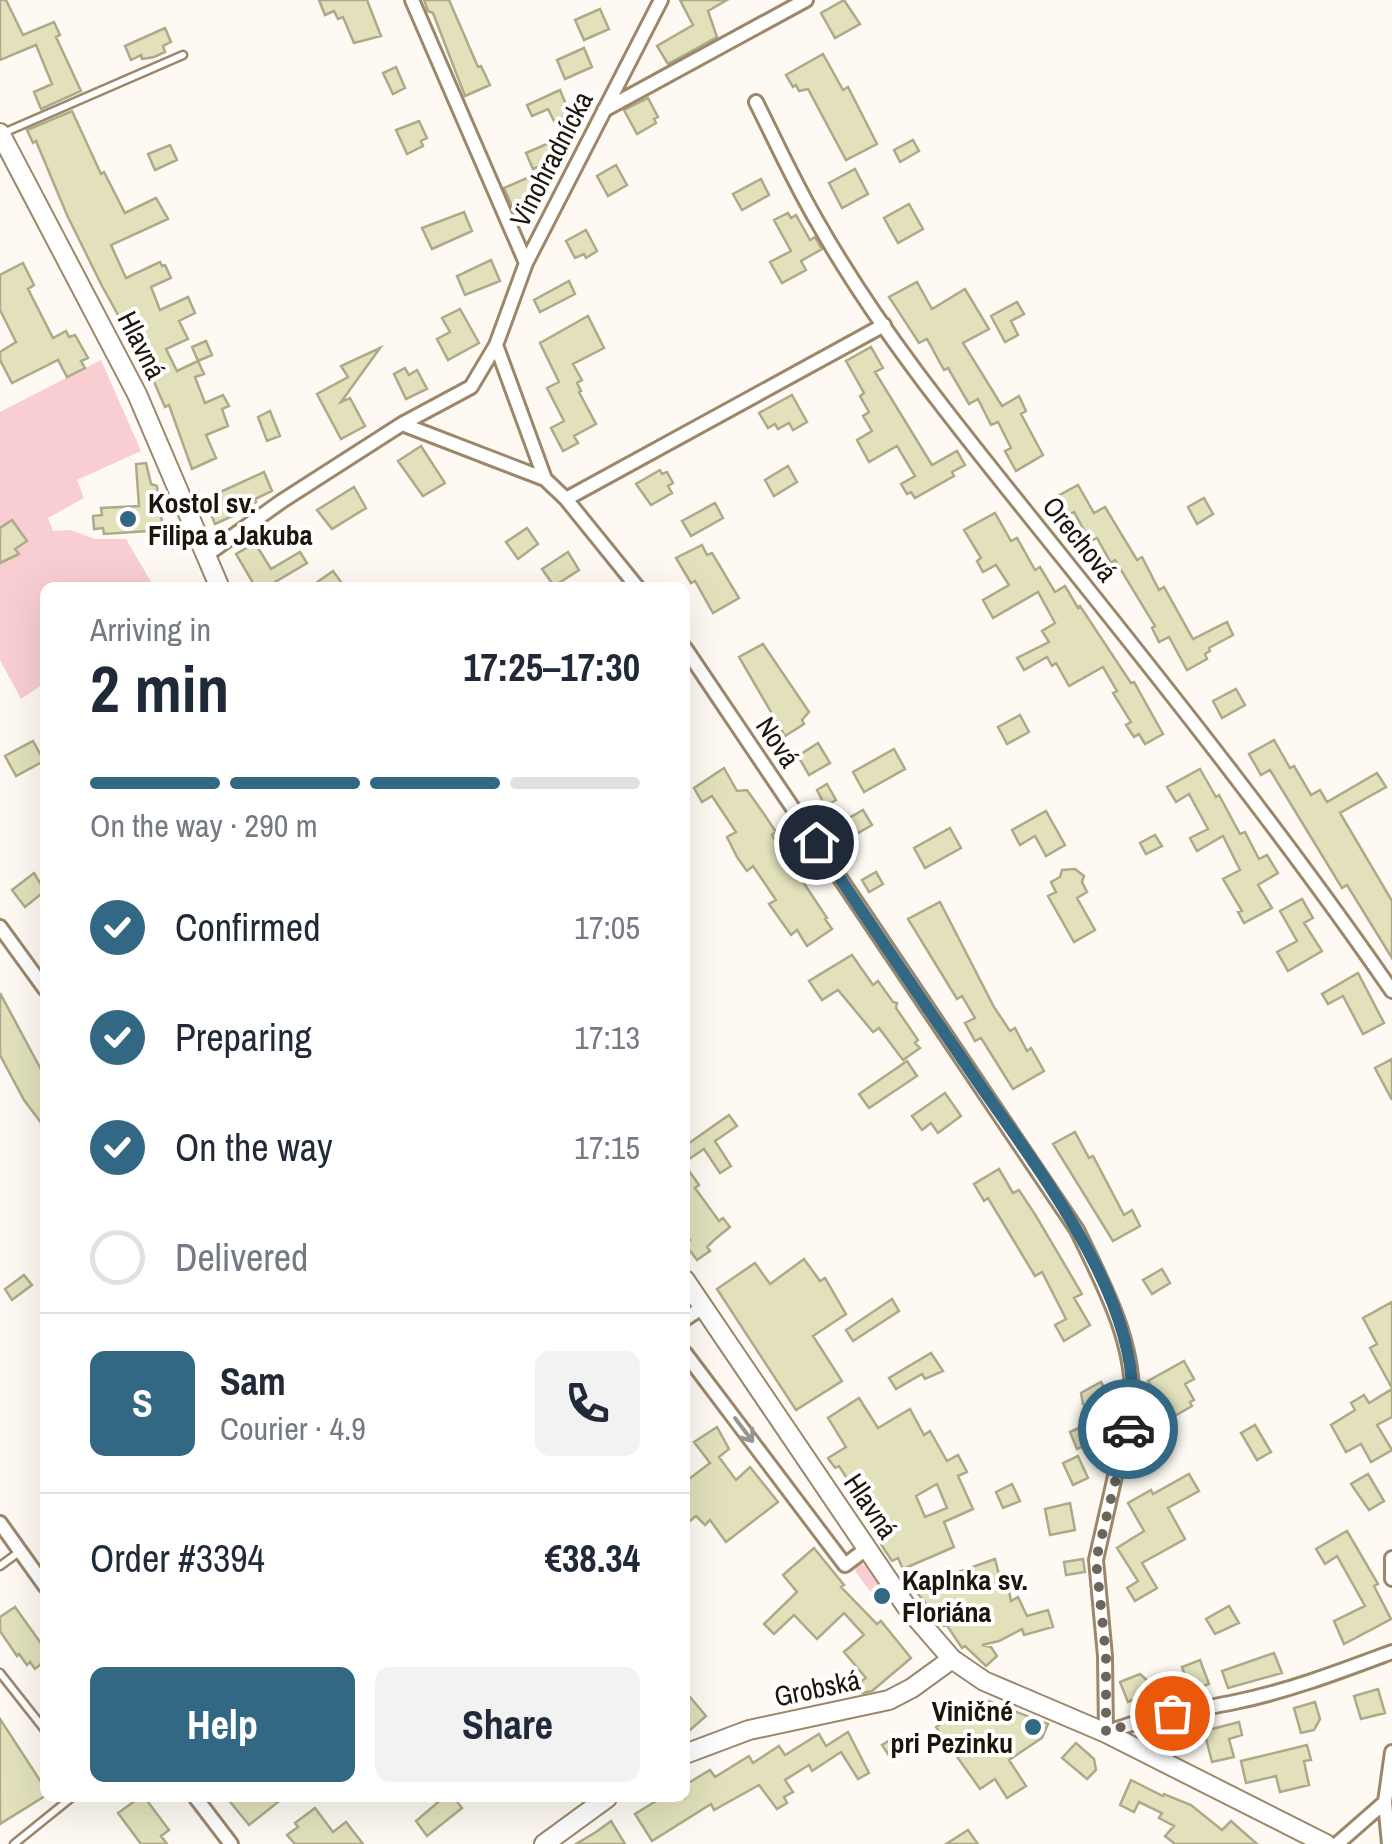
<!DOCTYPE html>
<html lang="en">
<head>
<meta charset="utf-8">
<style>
	:root { --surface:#fff; --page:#f2f2f3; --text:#1f2937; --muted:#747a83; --line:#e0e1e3; --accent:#326883 }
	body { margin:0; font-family:"Archivo Narrow",sans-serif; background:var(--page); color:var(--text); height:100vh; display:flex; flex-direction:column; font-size:38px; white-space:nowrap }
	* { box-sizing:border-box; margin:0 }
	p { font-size:32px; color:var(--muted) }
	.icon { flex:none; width:55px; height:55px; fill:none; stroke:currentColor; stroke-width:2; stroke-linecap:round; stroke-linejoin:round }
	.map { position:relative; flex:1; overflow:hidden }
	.sheet { position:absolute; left:40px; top:582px; width:650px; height:1220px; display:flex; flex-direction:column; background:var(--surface); border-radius:15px; box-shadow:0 10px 40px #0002 }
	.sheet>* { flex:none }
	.pin { position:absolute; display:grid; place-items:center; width:85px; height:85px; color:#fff; margin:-42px; border:5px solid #fff; border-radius:50%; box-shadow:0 2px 10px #0007 }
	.courier { position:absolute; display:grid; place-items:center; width:100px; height:100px; margin:-50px; border:8px solid #326883; border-radius:50%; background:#fff; color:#222; box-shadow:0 2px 12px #0007 }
	.head em { font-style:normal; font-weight:700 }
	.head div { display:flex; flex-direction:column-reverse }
	.head { display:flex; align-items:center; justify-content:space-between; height:170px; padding:0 50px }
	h1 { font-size:65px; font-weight:700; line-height:75px }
	.bar { display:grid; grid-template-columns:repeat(4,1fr); gap:15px 10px; align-content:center; height:120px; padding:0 50px }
	.bar i { height:12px; border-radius:8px; background:var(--line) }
	.bar .active { background:var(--accent) }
	.bar p { grid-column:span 4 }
	.line { display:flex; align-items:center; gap:25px; padding:0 50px; border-top:2px solid var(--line) }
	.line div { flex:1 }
	.round { display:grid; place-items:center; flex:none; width:105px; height:105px; border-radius:15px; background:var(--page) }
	ol { padding:0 50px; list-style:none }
	li { display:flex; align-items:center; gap:30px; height:110px }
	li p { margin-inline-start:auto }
	li .icon { padding:10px; border-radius:50%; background:var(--accent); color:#fff; stroke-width:4 }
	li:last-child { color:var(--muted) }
	li i { width:55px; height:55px; border:5px solid var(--line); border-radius:50% }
	.action { display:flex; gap:20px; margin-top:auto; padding:20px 50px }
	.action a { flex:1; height:115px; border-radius:15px; background:var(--accent); color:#fff; font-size:40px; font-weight:700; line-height:115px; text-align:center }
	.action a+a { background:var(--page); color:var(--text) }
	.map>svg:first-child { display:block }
	.green { fill:#f9ced3 }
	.building { fill:#e2e1bc; stroke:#acaa88; stroke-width:2.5; fill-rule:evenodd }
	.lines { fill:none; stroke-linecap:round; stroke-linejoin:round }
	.lane-casing { stroke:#9c876b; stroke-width:11 }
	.street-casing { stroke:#9c876b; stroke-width:18 }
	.secondary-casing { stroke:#9c876b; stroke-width:22 }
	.lane { stroke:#fff; stroke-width:6 }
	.street { stroke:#fff; stroke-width:12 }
	.secondary { stroke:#fff; stroke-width:18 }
	.oneway { stroke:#999691 }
	.done { stroke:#6c655c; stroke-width:10; stroke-dasharray:0 18 }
	.route { stroke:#326883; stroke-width:12 }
	.poi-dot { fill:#326883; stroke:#fff; stroke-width:4 }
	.labels { text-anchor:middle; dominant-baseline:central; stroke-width:8; stroke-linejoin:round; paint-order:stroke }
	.street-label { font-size:28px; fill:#1d150a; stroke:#fff }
	.poi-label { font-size:28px; font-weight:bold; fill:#1d150a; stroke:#fff; text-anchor:start }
</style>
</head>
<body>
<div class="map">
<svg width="1392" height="1844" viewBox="0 0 1392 1844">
	<rect width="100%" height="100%" fill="#fefaf3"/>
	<path class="green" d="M101,360L141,451L77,480L84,498L48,518L53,531L71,530L95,539H126L154,587L45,588V683L21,699L0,660V412Z
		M858,1563L865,1565L890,1601L881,1606L855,1571Z"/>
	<path class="building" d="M0,0H6L23,35L54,22L60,35L56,37L81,91L41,109L34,92L52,84L36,45L0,60Z
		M319,0H367L381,36L354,43L343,17L338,19L334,11L325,15Z
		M424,0H449L478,67L481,66L490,85L465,96L433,13L428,11Z
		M680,0H727L708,11L717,37L668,64L657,46L693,25Z
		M844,0L860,24L835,38L821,13Z
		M600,9L609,29L584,40L575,20Z
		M165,28L171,42L163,46L165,52L154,57L142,59L141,55L131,60L125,46Z
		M584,48L592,67L565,79L557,60Z
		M823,54L843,90L848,87L877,144L846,160L808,89L799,91L796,85L793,87L786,75Z
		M396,67L405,88L393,94L383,73Z
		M560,90L570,114L554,121L548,109L532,116L527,105Z
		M648,98L658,117L654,119L656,123L637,134L624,110Z
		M72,111L101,174L104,172L125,213L156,198L168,219L111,245L126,278L160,262L162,266L165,265L171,278L151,287L160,310L188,297L195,313L179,321L188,339L166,349L177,371L198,361L204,374L195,377L205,403L223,395L229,406L222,409L228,426L206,435L216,458L192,469L169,405L165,407L135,338L132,340L102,286L67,215L36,141L33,143L27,130Z
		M419,121L427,138L421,141L423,146L407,154L396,130Z
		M913,140L919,151L900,162L894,150Z
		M549,143L556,159L533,169L526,153Z
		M170,145L177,160L155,170L148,154Z
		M616,165L627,185L608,196L597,176Z
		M855,169L868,194L842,208L829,183Z
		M534,175L542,194L517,205L523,220L519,222L504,188Z
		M761,179L769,195L742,210L733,194Z
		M909,204L923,229L898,243L884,218Z
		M464,212L472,231L432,249L422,228Z
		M788,213L791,218L796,215L810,240L815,237L822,249L801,261L806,270L782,283L770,262L791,251L774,220Z
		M586,230L597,251L586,258L584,254L575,258L566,241Z
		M491,260L500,281L465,295L457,276Z
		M23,263L34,285L28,289L53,338L66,331L69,337L75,335L88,358L81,361L85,368L67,377L58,360L12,383L0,360V352L16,342L0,310V275Z
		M569,281L575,294L540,312L534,300Z
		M917,282L932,309L965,289L989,329L963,343L1002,406L1019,396L1026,411L1021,414L1043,455L1016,471L1005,451L1011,448L998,422L991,425L978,399L969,404L948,368L944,370L927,339L919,343L889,297Z
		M1017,302L1024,314L1011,321L1018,335L1005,342L991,316Z
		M460,309L479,343L448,360L437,339L450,332L442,318Z
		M588,316L604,348L573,364L582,380L577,383L581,391L579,392L596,424L574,436L578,443L563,451L551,428L564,421L547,388L559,382L540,343Z
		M206,341L212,355L198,361L192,347Z
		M871,347L883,368L875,372L932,465L957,451L965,465L952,472L954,476L915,498L911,492L907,494L901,484L915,476L897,446L869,462L857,440L872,431L863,416L869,412L860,396L864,393L846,361Z
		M380,348L341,402L350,398L365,426L341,439L317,394L348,377L341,366Z
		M405,368L409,375L417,370L427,389L406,399L394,374Z
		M792,395L807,422L793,430L789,423L778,429L775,424L768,428L759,413Z
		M270,411L280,436L267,441L258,417Z
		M421,446L445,483L423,496L398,461Z
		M146,463L151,484L157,486L162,522L149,531L104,534L103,528L94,529L93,516L102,515L101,508L139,506L136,464Z
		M788,466L797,482L774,496L765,480Z
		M660,470L662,474L667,472L673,483L668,486L672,493L651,505L636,484Z
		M264,472L272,491L255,499L256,502L244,507L246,510L215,524L205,499Z
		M1078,485L1094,513L1105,507L1137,560L1142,557L1159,590L1164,587L1193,639L1227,622L1233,635L1209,648L1210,651L1205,654L1207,659L1187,670L1169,637L1159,642L1152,628L1155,626L1115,560L1111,563L1097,538L1090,541L1074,512L1064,518L1054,498Z
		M354,487L366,508L332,529L317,510Z
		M1204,498L1213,514L1197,524L1188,507Z
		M715,503L723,518L691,536L682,521Z
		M995,513L1011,541L1017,538L1035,570L1040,567L1055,592L1065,586L1078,608L1080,606L1119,665L1131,683L1134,682L1163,734L1145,744L1139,734L1134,737L1126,725L1131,722L1113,693L1117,691L1103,667L1069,686L1056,663L1052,666L1047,657L1024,670L1017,658L1049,642L1042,631L1055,623L1038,592L993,618L983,600L1009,585L996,565L983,572L977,561L981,558L964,530Z
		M12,520L27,541L15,549L19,554L0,563V528Z
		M527,528L538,544L518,559L506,542Z
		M255,543L271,569L300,552L307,563L265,588H256L236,554Z
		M702,545L707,555L712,553L739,598L713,613L695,581L691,583L676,558Z
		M568,552L579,570L554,586L542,569Z
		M333,571L341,582L333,588H309Z
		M763,644L809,712L802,720L804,724L785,736L739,657Z
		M1236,689L1245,705L1222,718L1213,701Z
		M1020,715L1029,732L1007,744L998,727Z
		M1274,740L1290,768L1294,766L1311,795L1320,790L1327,802L1377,773L1386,787L1340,813L1392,901V958L1347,885L1342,888L1270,770L1261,775L1249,754Z
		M33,741L44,761L16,776L5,756Z
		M818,743L830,763L809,775L798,756Z
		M894,749L905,769L864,792L853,772Z
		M724,768L737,791L747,790L764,814L776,832L772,835L827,918L825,919L832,929L807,946L797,930L791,935L769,904L776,900L753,866L747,871L737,857L727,837L736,832L712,796L702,802L694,788Z
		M1200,769L1216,797L1219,795L1240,834L1245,832L1259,859L1267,855L1278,873L1258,885L1272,908L1244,923L1238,912L1242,911L1223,879L1240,870L1223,836L1197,851L1190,838L1208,829L1189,794L1176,802L1167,787Z
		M827,784L836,800L825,806L817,790Z
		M863,810L872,825L851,837L842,822Z
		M1046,811L1065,845L1046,856L1035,836L1020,845L1012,830Z
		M950,828L961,848L925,868L914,848Z
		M1155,835L1162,846L1146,854L1140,843Z
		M1075,869L1084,876L1082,882L1087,892L1077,898L1095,930L1074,942L1048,896L1056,892L1051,882L1060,877L1062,870Z
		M876,872L883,884L869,892L862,880Z
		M34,873L45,891L25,907L12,890Z
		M1302,899L1313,918L1304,923L1322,951L1288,971L1277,952L1297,941L1280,911Z
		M940,902L994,1007L1010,1031L1015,1028L1027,1051L1031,1048L1044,1071L1013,1089L981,1038L975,1041L965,1023L975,1018L962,996L957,999L908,919Z
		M852,955L873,985L878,981L893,1002L897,1003L896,1008L918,1040L915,1043L920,1048L903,1060L879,1028L873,1032L838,990L822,1000L809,981Z
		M1358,973L1384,1023L1363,1034L1343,996L1328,1004L1322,994Z
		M0,993L45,1077V1128L24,1100L0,1055Z
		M1392,1059V1100L1375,1068Z
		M907,1061L917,1076L869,1108L859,1094Z
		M945,1093L961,1116L938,1133L931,1123L922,1130L912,1116Z
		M729,1115L737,1126L715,1141L731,1166L720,1173L704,1149L685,1162V1146Z
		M1075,1132L1089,1158L1093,1156L1124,1215L1132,1210L1140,1226L1113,1241L1053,1144Z
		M685,1165L699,1185L695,1188L719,1221L723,1218L730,1227L714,1240L707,1247L710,1251L697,1260L685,1244L690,1240L685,1233Z
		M999,1169L1013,1193L1019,1190L1036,1216L1082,1294L1074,1298L1090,1325L1064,1341L1055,1325L1066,1319L1042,1272L1035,1276L988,1198L984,1201L974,1184Z
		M804,1259L820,1281L825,1278L846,1314L813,1336L842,1381L796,1410L717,1289L755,1263L770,1284Z
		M1162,1269L1170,1283L1152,1294L1143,1280Z
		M24,1275L32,1285L12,1300L5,1289Z
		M892,1299L899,1311L853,1341L846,1330Z
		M1392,1302V1388L1370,1348L1377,1344L1363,1318Z
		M931,1353L943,1371L925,1379L922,1374L896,1389L889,1378Z
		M1184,1361L1194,1379L1185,1384L1194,1400L1190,1402L1192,1406L1171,1418L1148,1381Z
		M1101,1382L1111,1399L1091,1411L1083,1404L1081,1393Z
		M1392,1389V1417L1377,1425L1392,1450L1371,1462L1361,1444L1346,1452L1331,1425L1355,1410L1351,1403L1364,1395L1369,1403Z
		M859,1398L878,1428L910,1409L924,1435L930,1431L947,1461L958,1455L967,1472L958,1476L973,1509L944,1522L954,1547L903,1569L898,1558L892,1561L884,1549L861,1510L866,1508L839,1466L835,1468L828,1458L846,1447L828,1418ZM937,1484L947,1508L925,1517L916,1496Z
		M1092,1422L1100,1440L1077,1449L1070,1432Z
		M1255,1425L1271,1452L1257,1460L1241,1433Z
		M717,1427L729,1449L719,1457L736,1480L750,1467L778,1502L726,1542L710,1520L705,1525L696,1516L685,1525V1482L710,1463L694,1442Z
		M1078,1456L1088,1478L1073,1485L1063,1463Z
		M1189,1474L1199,1491L1168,1508L1185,1539L1142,1563L1157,1588L1135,1601L1127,1588L1138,1581L1117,1548L1144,1531L1128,1503L1151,1490L1153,1494Z
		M1368,1474L1384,1501L1369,1510L1351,1484Z
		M1012,1484L1020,1501L1003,1508L996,1492Z
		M1070,1503L1075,1530L1050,1535L1045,1509Z
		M1347,1531L1378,1584L1374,1586L1391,1619L1344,1644L1334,1621L1365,1606L1337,1556L1325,1564L1316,1549Z
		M814,1548L844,1585L841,1587L877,1624L881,1621L911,1658L872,1691L862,1693L856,1685L866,1678L844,1652L864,1635L844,1613L817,1639L794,1615L774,1634L764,1624L797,1592L783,1575Z
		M995,1559L1001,1582L1007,1581L1011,1601L1018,1597L1027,1616L1048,1610L1053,1627L1024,1635L1022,1629L999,1641L982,1645L991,1647L997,1656L986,1666L965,1646L962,1648L946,1624L944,1626L910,1584L935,1577L936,1580Z
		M1083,1559L1085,1572L1066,1575L1064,1562Z
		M1229,1606L1239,1623L1215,1634L1206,1619Z
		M15,1607L45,1649V1661L35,1669L30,1662L27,1665L19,1654L17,1656L0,1631V1617Z
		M1274,1653L1282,1673L1228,1688L1222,1671Z
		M1200,1660L1209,1684L1190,1691L1182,1667Z
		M1140,1674L1149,1682L1146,1689L1148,1693L1128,1702L1120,1682Z
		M1378,1689L1385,1713L1361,1719L1354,1696Z
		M685,1691L706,1716L690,1730L685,1724Z
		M988,1701L1048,1724L1042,1738L1009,1760L1026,1786L1007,1798L995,1779L980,1789L936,1727L966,1708L969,1712Z
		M1315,1702L1320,1719L1314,1730L1301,1733L1294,1708Z
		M0,1719L45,1788V1796L0,1824Z
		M1239,1722L1242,1735L1229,1739L1234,1757L1212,1762L1204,1731Z
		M848,1732L869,1773L858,1779L841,1752L812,1771L809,1765L785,1780L793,1792L784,1797L787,1803L777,1809L759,1785L714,1810L711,1804L652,1841L635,1814L661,1798H685V1785L710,1770L715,1777L749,1756L753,1763L779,1746L785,1755L819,1734L826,1746Z
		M897,1736L907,1751L892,1760L882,1745Z
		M1076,1743L1094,1759L1096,1770L1087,1779L1062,1758Z
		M1307,1745L1311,1760L1304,1761L1309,1785L1280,1792L1276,1776L1246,1783L1241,1761Z
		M1131,1780L1163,1796L1164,1794L1191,1805L1222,1830L1231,1821L1257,1844H1175L1165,1836L1174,1826L1159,1818L1162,1813L1139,1802L1134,1812L1120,1805Z
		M139,1798H145L169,1830L161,1836L167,1844H141L118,1813Z
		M227,1798H283L249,1825Z
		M443,1798H454L462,1808L427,1836L416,1821Z
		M315,1808L333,1832L346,1822L363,1844H295L287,1835L298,1827L295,1823Z
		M611,1821L625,1844H576L596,1832Z
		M968,1830L978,1844H946Z"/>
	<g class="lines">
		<defs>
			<path id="lane" d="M1,134L183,55
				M0,1566L19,1552
				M0,1673L45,1730
				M14,1844L71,1798"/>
			<path id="street" d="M412,0L526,263
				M756,102C776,142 795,184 818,223C886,343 977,450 1063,558C1176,699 1289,842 1392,991
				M604,110L806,0
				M496,345L545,479L566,499L638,588
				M402,424L545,479
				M566,499L884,325
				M205,556L282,501L402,424L471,387L496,345L526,263L661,0
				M685,648L1077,1230C1103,1284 1134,1340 1132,1401L1096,1560L1105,1656L1106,1733C1148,1716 1191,1711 1235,1702C1289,1691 1341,1671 1392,1652
				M0,927L45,989
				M685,1319L703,1307
				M685,1353L845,1565L866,1549
				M0,1523L45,1586
				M1392,1558V1579
				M196,1798L231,1844
				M1337,1844L1385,1802
				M1389,1844L1385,1802L1392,1752"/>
			<path id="secondary" d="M0,133L137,394L220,588
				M685,1280L906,1606L952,1659L984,1681L1106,1733L1326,1844
				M685,1754L749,1730L889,1700L912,1688L952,1659
				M544,1844L607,1798"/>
		</defs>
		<use href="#lane" class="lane-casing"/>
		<use href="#street" class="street-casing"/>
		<use href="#secondary" class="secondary-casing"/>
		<use href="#lane" class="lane"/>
		<use href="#street" class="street"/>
		<use href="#secondary" class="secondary"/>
	</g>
	<defs><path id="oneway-shaft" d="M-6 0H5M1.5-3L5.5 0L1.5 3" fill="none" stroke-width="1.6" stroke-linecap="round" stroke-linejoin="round" transform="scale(2.5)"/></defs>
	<use class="oneway" href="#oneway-shaft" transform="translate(744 1430) rotate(53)"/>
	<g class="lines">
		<path class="done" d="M1128,1429L1096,1560L1106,1656V1733L1139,1720L1172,1713"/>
		<path class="route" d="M816,842C866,918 918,994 969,1069C1030,1160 1157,1314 1128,1429"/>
	</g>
	<g class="poi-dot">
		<circle cx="128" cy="519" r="10"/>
		<circle cx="882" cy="1596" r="10"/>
		<circle cx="1033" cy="1727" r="10"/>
	</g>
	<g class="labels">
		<g class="street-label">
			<text transform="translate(551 159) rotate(-63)">Vinohradnícka</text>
			<text transform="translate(142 345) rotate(63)">Hlavná</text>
			<text transform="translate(1080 539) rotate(51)">Orechová</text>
			<text transform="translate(778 742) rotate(56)">Nová</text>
			<text transform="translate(871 1506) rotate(56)">Hlavná</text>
			<text transform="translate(817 1688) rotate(-12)">Grobská</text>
		</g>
		<g class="poi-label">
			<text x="148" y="503">Kostol sv.<tspan x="148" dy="32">Filipa a Jakuba</tspan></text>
			<text x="902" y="1580">Kaplnka sv.<tspan x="902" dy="32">Floriána</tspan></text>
			<text x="1013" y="1711" text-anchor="end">Viničné<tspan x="1013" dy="32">pri Pezinku</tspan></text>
		</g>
	</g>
</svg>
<div class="pin" style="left:1172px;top:1713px;background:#ea580c"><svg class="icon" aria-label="bag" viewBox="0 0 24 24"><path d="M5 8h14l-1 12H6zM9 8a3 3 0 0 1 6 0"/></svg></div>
<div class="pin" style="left:816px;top:842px;background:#1f2937"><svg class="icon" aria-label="home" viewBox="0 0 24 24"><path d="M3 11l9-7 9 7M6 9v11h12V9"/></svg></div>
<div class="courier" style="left:1128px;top:1429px"><svg class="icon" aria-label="car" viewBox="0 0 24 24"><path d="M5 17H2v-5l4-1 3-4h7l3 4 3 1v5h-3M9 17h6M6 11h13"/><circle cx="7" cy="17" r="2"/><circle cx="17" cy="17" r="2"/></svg></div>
<section class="sheet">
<div class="head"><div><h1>2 min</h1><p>Arriving in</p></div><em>17:25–17:30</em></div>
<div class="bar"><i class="active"></i><i class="active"></i><i class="active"></i><i></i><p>On the way · 290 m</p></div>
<ol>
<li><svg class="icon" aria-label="check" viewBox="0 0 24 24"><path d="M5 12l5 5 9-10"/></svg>Confirmed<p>17:05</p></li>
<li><svg class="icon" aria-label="check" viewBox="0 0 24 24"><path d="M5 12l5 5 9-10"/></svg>Preparing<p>17:13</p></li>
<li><svg class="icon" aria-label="check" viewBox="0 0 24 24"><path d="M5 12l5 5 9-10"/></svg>On the way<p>17:15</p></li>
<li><i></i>Delivered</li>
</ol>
<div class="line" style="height:180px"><b class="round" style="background:var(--accent);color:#fff">S</b><div><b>Sam</b><p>Courier · 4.9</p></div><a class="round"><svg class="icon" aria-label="phone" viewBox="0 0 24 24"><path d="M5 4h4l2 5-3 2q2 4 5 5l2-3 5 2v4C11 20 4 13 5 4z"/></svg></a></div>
<div class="line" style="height:130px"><div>Order #3394</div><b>€38.34</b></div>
<div class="action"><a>Help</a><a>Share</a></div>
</section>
</div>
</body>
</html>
